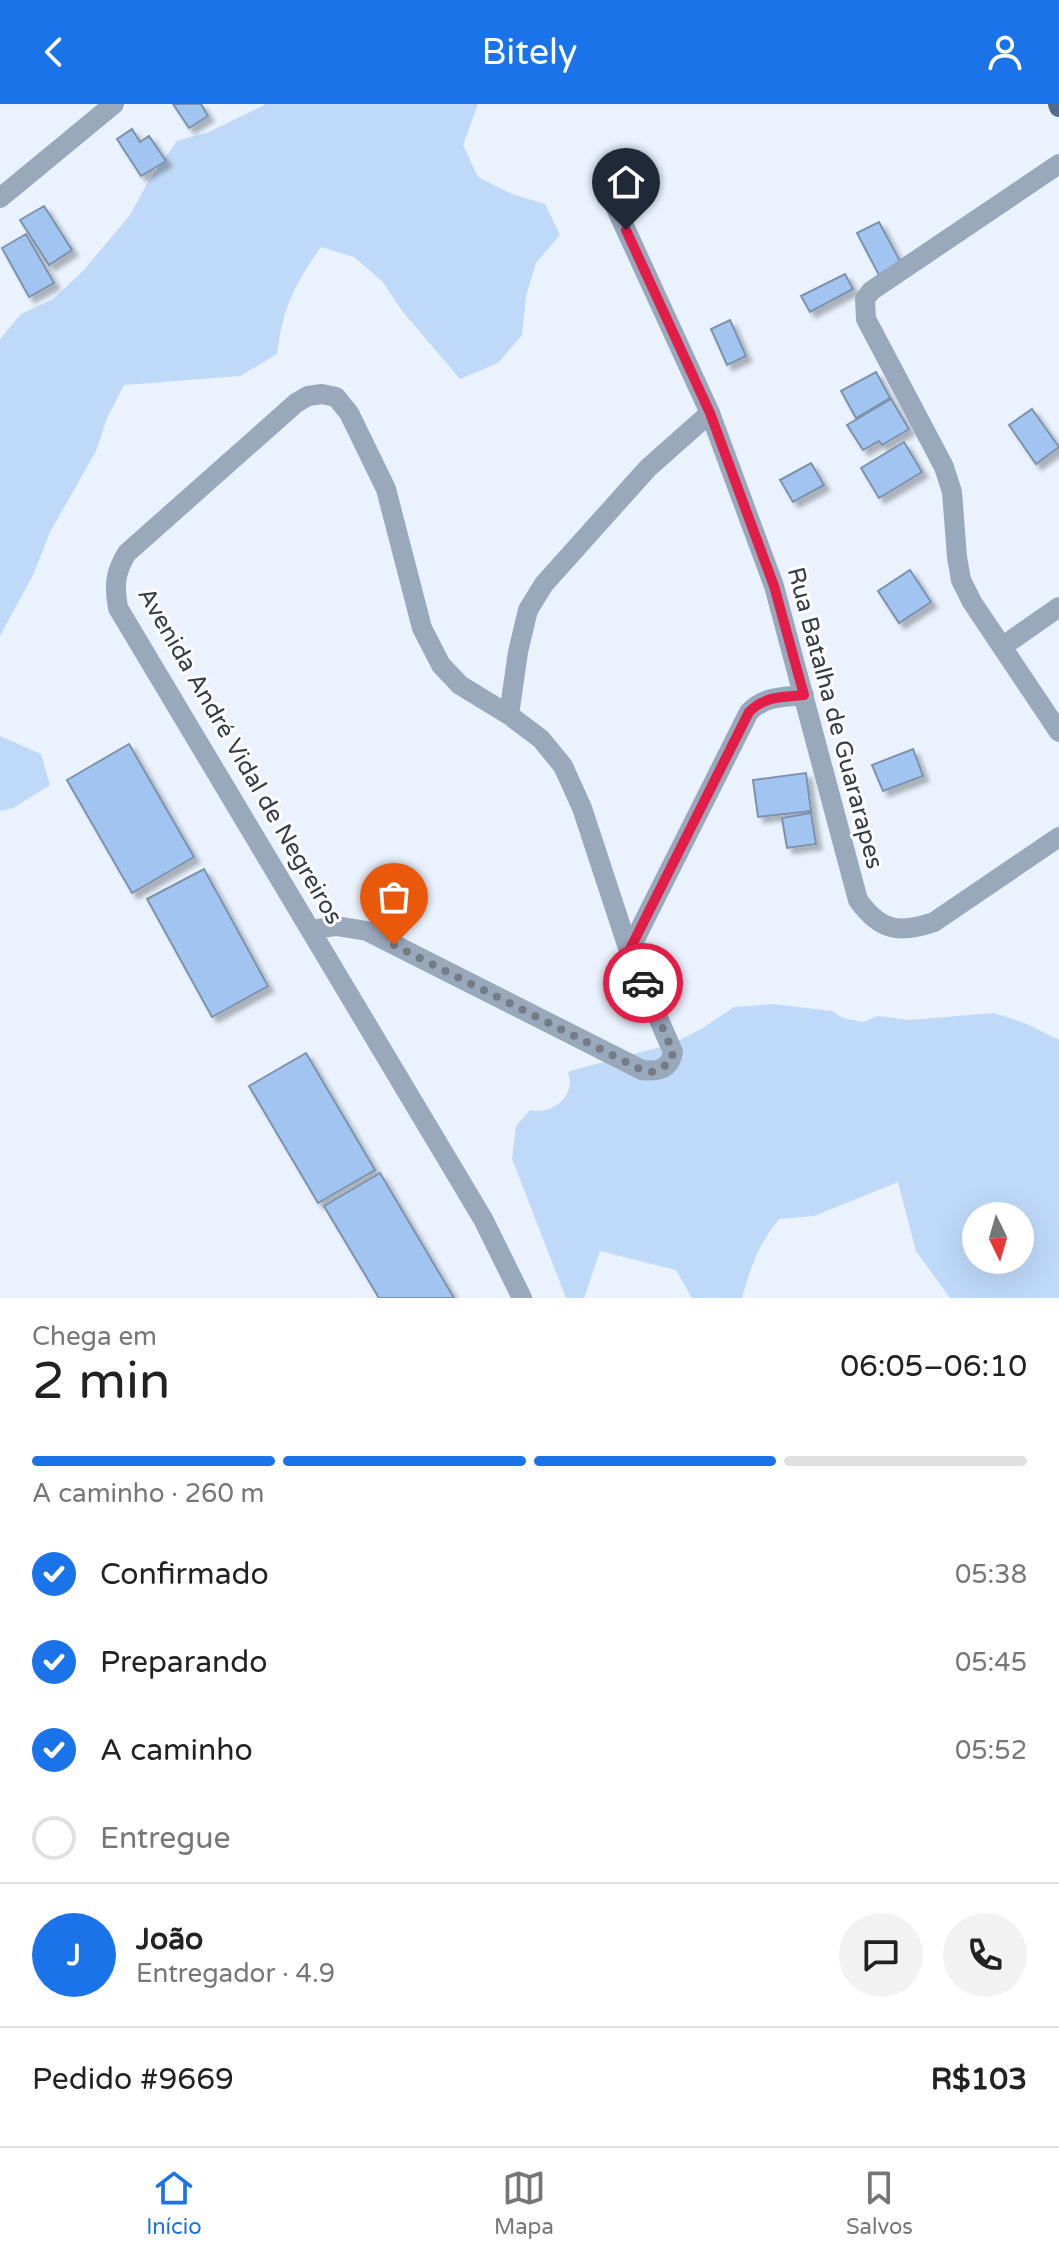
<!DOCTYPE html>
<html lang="pt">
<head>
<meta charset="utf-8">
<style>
	:root { --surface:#fff; --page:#f2f2f2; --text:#222; --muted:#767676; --line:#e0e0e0; --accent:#1a73e8 }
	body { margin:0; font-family:"Varela Round",sans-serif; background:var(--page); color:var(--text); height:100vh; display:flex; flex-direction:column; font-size:30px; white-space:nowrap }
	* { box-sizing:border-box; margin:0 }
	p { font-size:26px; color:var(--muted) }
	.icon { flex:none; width:44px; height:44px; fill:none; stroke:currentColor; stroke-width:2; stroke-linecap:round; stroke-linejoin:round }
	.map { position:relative; height:1194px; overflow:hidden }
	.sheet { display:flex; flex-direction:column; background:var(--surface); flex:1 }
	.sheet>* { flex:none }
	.needle { width:52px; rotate:175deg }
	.buttons { position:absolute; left:962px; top:1098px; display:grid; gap:16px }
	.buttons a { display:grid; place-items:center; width:72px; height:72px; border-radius:50%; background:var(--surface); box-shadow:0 8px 32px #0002; font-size:40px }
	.pin { position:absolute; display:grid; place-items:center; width:68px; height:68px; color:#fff; margin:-82px -34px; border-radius:50% 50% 50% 0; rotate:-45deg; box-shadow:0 0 8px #0007 }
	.pin .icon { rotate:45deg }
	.courier { position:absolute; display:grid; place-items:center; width:80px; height:80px; margin:-40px; border:6px solid #e11d48; border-radius:50%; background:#fff; color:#222; box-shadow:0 2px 10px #0007 }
	.summary em { font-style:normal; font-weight:600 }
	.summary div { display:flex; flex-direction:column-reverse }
	.summary { display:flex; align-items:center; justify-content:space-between; height:136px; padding:0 32px }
	h1 { font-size:52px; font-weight:600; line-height:60px }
	.bar { display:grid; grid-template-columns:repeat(4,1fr); gap:12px 8px; align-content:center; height:96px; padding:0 32px }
	.bar i { height:10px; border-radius:6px; background:var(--line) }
	.bar .active { background:var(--accent) }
	.bar p { grid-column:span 4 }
	.line { display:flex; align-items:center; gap:20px; padding:0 32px; border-top:2px solid var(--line) }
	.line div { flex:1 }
	.round { display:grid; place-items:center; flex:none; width:84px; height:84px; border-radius:42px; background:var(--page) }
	ol { padding:0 32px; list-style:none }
	li { display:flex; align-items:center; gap:24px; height:88px }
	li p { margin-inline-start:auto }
	li .icon { padding:8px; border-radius:50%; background:var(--accent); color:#fff; stroke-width:4 }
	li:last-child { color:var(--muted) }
	li i { width:44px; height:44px; border:4px solid var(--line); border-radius:50% }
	header { display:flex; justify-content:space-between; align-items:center; height:104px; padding:0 32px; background:var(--accent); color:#fff; font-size:36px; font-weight:600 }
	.tab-bar { display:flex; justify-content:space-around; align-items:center; height:112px; border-top:2px solid var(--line); background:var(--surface); font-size:22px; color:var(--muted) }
	.tab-bar a { display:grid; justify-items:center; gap:4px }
	.tab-bar .active { color:var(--accent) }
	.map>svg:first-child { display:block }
	.green { fill:#bfd9f9; fill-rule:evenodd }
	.building { fill:#a1c5f0; stroke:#7d92ac; stroke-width:2; filter:url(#shadow) }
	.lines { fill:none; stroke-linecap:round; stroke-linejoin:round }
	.minor { stroke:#99a8bb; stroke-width:20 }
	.major { stroke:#506b8c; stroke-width:20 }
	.done { stroke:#737c87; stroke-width:8; stroke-dasharray:0 14.4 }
	.route { stroke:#e11d48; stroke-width:10 }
	.labels { text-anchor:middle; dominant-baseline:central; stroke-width:6; stroke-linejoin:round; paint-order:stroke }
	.street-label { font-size:24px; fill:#333c47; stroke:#fefefe }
</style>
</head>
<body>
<header><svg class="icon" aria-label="back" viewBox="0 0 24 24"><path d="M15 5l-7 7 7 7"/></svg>Bitely<svg class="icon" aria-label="person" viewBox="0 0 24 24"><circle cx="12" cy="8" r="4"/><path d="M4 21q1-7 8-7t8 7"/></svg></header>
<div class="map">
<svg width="1059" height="1194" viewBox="0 0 1059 1194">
	<defs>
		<filter id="shadow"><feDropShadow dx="5.5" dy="5.5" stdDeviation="2" flood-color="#0004"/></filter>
	</defs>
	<rect width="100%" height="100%" fill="#e9f2fd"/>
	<path class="green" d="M266,0H478L463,41L478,73L512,90L545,100L560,131L536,159L526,192L522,231L498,259L460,275L403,208L382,177L354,153L321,143C294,182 283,202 277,250L240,272L124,281L107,314L96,347L50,428L34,469L0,532V235L21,210L53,195L83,167L130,111L148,78L177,37L209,28Z
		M0,632L41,650L50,681L13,704L0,707Z
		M773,900L832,907L843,914L863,918L878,912L910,916L994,909L1027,920L1059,936V1194H950L916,1147L898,1078L814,1112L779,1115C758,1141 751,1162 742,1194H692L676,1166L600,1147L584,1194H566L512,1055L516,1022L530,1006C552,1012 577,991 568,969L570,967L672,940L703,924L734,903ZM976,1112H1020V1156H976Z"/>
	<path class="building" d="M173,0H201L208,12L189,24Z
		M132,25L140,38L149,32L166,57L141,72L117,35Z
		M44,102L72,146L49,161L20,116Z
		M879,118L902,161L880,173L857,129Z
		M26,130L54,179L29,193L2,144Z
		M845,170L853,185L810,208L801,192Z
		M730,216L746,252L727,261L711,225Z
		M876,268L890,294L856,314L841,287Z
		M891,295L909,325L882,341L879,337L863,346L847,321Z
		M1032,305L1059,343L1036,360L1009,321Z
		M904,338L922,368L879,394L861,364Z
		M811,359L824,381L793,398L780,376Z
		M910,466L931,498L899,519L878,487Z
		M129,640L194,753L132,789L67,676Z
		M913,645L923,672L883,687L872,661Z
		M806,669L811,707L758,713L753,676Z
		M811,709L816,740L787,744L782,714Z
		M204,765L268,882L212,913L147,795Z
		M306,949L375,1066L318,1099L249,982Z
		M380,1069L454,1194H379L324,1102Z"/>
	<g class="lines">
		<path class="minor" d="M1059,60L871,187L865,195L866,215L944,363L952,388L957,453L961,476L972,498L1059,628
			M0,94L114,0
			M614,100L710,309L774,482L858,796C880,827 899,830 934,818L1059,733
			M1003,542L1059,503
			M509,611L518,548L528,506L544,480L648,364L710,309
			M311,826L336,822L367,827L642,966C658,968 670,965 673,948L629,847L582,704L563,662L541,635L509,611L460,581L441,561L422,524L386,385L349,309L336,293L322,290L308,292L296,299L127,449C115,468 114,482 118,504L483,1115L522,1194
			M629,847L749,608C765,592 782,593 804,591"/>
		<path class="major" d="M1058,0L1059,3"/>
	</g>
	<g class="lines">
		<path class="done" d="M394,841L642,966L654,968L671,958L673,948L643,879"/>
		<path class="route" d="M626,126L710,309L774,482L804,591C782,593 765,592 749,608L629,847L643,879"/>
	</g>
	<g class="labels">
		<g class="street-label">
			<text transform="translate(835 614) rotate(75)">Rua Batalha de Guararapes</text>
			<text transform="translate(240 652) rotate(60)">Avenida André Vidal de Negreiros</text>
		</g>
	</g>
</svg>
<div class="buttons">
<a><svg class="needle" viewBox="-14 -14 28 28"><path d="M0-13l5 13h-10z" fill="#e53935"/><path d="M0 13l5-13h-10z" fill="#767676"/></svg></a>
</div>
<div class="pin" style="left:394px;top:841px;background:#ea580c"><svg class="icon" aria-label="bag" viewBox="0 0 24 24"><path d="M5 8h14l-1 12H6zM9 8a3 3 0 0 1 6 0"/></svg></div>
<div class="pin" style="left:626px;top:126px;background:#1f2937"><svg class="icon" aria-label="home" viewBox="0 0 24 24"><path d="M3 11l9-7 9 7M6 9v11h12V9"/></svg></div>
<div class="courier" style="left:643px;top:879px"><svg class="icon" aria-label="car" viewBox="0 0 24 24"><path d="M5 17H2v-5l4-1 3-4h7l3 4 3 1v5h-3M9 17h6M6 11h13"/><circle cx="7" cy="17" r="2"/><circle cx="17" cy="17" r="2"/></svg></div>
</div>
<section class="sheet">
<div class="summary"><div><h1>2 min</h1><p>Chega em</p></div><em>06:05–06:10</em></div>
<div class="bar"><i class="active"></i><i class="active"></i><i class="active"></i><i></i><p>A caminho · 260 m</p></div>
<ol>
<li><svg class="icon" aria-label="check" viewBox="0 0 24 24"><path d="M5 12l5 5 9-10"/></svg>Confirmado<p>05:38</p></li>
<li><svg class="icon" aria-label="check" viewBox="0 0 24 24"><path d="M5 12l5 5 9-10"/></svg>Preparando<p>05:45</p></li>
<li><svg class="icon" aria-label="check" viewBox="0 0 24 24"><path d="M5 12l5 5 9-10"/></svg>A caminho<p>05:52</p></li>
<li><i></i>Entregue</li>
</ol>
<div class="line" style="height:144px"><b class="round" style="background:var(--accent);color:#fff">J</b><div><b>João</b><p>Entregador · 4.9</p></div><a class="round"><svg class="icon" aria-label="chat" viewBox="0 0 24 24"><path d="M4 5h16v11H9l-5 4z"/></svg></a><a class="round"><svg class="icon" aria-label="phone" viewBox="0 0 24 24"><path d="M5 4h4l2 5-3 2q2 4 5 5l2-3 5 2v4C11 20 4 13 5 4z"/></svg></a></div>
<div class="line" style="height:104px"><div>Pedido #9669</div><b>R$103</b></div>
</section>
<nav class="tab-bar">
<a class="active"><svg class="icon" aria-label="home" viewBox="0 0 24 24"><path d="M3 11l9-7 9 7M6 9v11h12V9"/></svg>Início</a>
<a><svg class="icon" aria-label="map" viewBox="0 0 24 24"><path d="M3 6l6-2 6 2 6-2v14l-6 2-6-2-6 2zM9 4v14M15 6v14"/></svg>Mapa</a>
<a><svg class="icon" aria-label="saved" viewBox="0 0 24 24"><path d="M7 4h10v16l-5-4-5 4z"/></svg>Salvos</a>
</nav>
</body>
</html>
